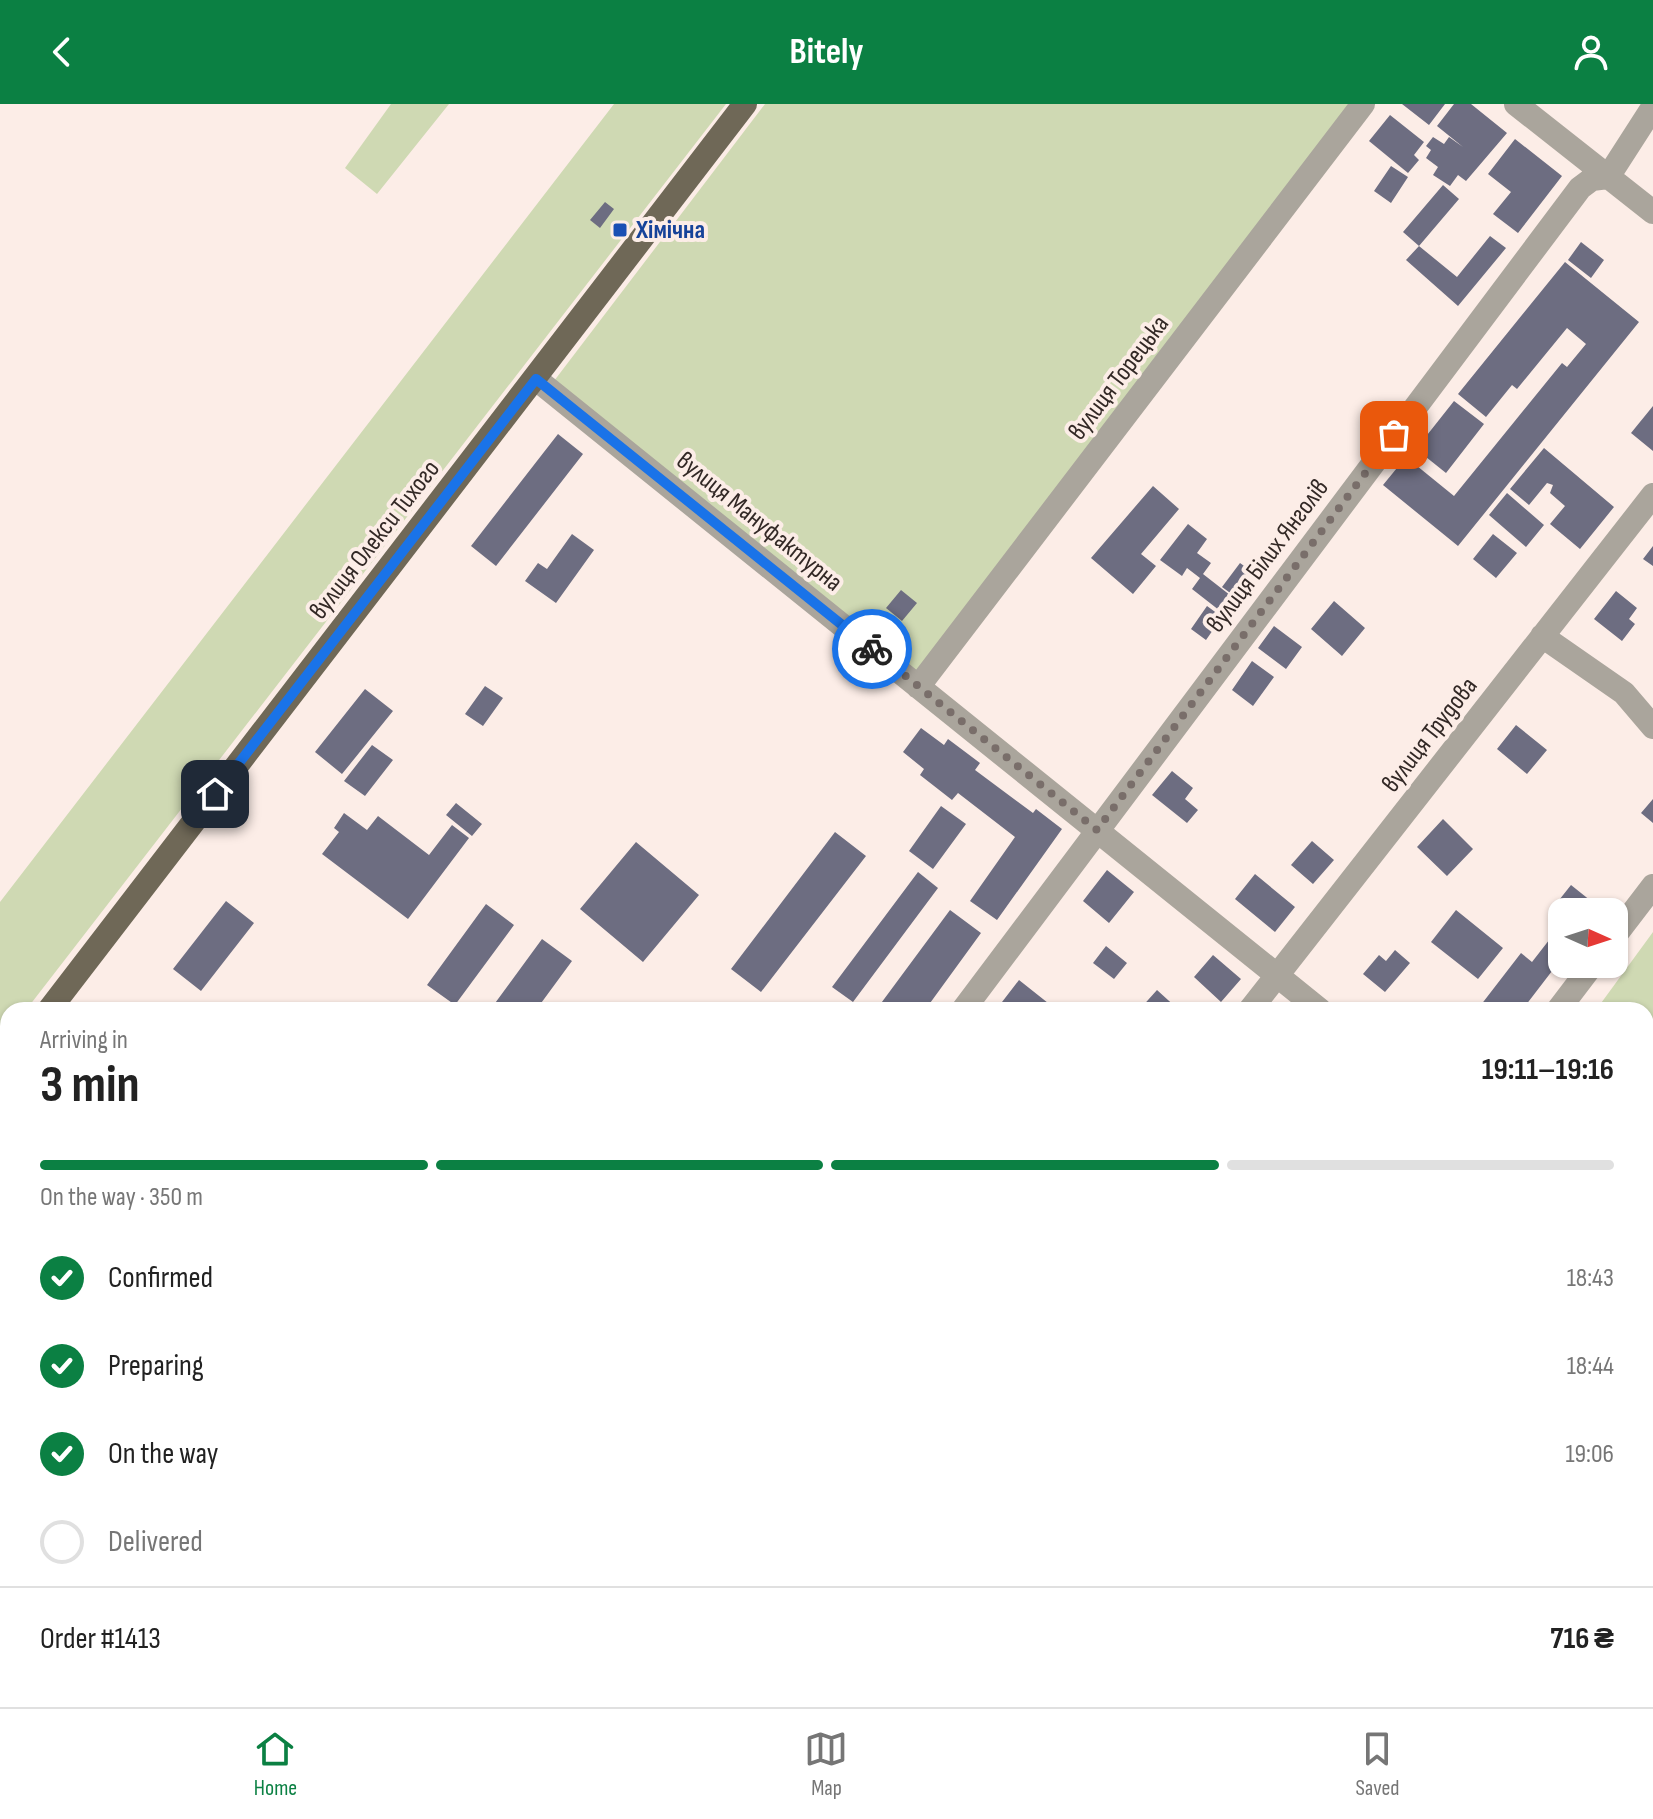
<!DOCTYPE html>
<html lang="en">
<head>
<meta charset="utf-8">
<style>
	:root { --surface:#fff; --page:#f2f2f2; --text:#222; --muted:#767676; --line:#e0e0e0; --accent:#0b8043 }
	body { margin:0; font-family:"Sofia Sans Condensed",sans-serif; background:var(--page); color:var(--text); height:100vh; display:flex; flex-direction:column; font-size:30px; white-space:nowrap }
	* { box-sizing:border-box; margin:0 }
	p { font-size:26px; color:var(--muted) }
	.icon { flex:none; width:44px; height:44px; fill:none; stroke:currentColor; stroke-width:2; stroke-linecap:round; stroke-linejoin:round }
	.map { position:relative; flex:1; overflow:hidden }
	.details { position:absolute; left:0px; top:898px; width:1654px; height:706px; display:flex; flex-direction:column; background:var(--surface); border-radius:24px 24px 0 0; box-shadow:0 2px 6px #0004 }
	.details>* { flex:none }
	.needle { width:52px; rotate:93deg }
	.controls { position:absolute; left:1548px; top:794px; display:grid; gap:16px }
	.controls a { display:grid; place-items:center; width:80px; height:80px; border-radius:16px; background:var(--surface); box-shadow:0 2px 6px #0004; font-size:40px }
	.pin { position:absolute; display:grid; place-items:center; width:68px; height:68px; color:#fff; margin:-34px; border-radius:16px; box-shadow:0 4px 12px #0006 }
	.courier { position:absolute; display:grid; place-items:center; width:80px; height:80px; margin:-40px; border:6px solid #1a73e8; border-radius:50%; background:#fff; color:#222; box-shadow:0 2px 10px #0007 }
	.summary em { font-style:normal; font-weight:700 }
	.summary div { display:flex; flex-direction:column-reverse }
	.summary { display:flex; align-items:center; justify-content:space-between; height:136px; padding:0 40px }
	h1 { font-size:52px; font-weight:700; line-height:60px }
	.bar { display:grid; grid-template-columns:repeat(4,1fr); gap:12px 8px; align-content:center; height:96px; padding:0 40px }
	.bar i { height:10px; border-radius:6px; background:var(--line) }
	.bar .on { background:var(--accent) }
	.bar p { grid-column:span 4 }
	.line { display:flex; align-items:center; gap:20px; padding:0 40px; border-top:2px solid var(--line) }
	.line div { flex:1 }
	ol { padding:0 40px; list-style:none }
	li { display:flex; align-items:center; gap:24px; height:88px }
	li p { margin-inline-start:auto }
	li .icon { padding:8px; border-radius:50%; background:var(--accent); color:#fff; stroke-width:4 }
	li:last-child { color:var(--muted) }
	li i { width:44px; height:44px; border:4px solid var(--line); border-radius:50% }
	header { display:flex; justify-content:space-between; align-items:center; height:104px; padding:0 40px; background:var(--accent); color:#fff; font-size:36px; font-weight:700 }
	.dock { display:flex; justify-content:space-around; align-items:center; height:112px; border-top:2px solid var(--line); background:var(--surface); font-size:22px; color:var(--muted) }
	.dock a { display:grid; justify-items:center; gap:4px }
	.dock .on { color:var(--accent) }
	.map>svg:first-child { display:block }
	.green { fill:#cfd9b3 }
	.building { fill:#6d6d81 }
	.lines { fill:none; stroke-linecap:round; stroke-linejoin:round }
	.minor { stroke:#aaa59c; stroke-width:24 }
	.major { stroke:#6f6857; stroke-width:24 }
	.done { stroke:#796e6a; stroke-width:8; stroke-dasharray:0 14.4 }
	.route { stroke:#1a73e8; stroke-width:10 }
	.transit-dot { fill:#1a4fb4; stroke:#fcede7; stroke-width:3 }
	.labels { text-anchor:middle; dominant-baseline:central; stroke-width:8; stroke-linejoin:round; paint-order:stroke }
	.transit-label { font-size:26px; font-weight:bold; fill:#164399; stroke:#fcede7; text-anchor:start }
	.street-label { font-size:26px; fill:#332926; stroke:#fcede7 }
</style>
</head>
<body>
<header><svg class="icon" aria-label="back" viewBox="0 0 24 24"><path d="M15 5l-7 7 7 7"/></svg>Bitely<svg class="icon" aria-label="person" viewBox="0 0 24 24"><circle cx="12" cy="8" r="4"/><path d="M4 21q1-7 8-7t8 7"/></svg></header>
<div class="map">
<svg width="1653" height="1603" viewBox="0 0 1653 1603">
	<rect width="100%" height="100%" fill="#fcede7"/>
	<path class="green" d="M391,0H449L377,90L345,64Z
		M614,0H726L26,906H8V929L0,939V798Z
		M765,0H1354L925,562L914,567L554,277Z
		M1653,828V1116L1646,1125V906H1596Z"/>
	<path class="building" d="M1402,0H1445L1429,21Z
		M1454,0H1471L1507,29L1466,77L1458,71L1450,82L1433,71L1438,63L1426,54L1431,46L1426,42L1433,33L1444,40L1449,33L1463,43L1437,22Z
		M1390,11L1424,38L1414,51L1419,56L1408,69L1369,37Z
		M1515,35L1562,72L1518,129L1493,110L1511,88L1488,70Z
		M1391,62L1408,73L1391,99L1374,87Z
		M1443,81L1459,95L1419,142L1403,128Z
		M605,98L614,105L600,124L590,116Z
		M1490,132L1506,144L1458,202L1406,156L1419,142L1457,173Z
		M1581,138L1604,156L1591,174L1568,156Z
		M1565,158L1639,218L1458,442L1383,381L1406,353L1454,392L1562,259L1567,263L1586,240L1567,224L1517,285L1512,281L1486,313L1458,290Z
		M1454,297L1484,320L1446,369L1416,345Z
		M1653,302V347L1631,329Z
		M558,330L583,350L496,462L471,442Z
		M1544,344L1614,403L1580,445L1550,420L1565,402L1550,389L1553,381L1547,379L1529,401L1510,385Z
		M1153,382L1179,405L1141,450L1156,462L1133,490L1091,454Z
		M1507,389L1544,421L1526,443L1489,411Z
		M1188,420L1207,435L1197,449L1211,459L1203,470L1235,495L1224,510L1192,485L1200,474L1187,464L1182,472L1160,456Z
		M572,430L594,446L556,499L525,477L538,459L547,465Z
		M1493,430L1517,449L1496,474L1473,455Z
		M1653,442V462L1643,455Z
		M1240,459L1258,472L1240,496L1222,483Z
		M901,486L917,499L902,517L886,504Z
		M1616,487L1637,504L1629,515L1635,520L1622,537L1594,515Z
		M1334,497L1365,524L1342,552L1311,525Z
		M1207,502L1222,513L1206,536L1191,525Z
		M1274,522L1302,543L1286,565L1258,544Z
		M1252,557L1274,573L1253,602L1232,586Z
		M485,582L503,594L483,622L465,610Z
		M365,585L393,607L342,670L315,648Z
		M1516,621L1547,646L1527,670L1497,645Z
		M921,624L944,641L948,635L980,659L975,666L1033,709L1036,705L1062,725L997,816L970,797L1015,733L958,689L952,696L920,671L924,665L903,648Z
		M372,641L393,656L365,692L344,677Z
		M1172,667L1193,684L1185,695L1198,706L1187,719L1152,691Z
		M1653,695V719L1641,709Z
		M456,699L482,720L472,732L446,711Z
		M941,702L966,720L933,765L909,747Z
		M344,709L367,726L378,712L429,751L452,721L469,734L408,815L322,750L339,728L334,724Z
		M1443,715L1473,745L1447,772L1417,743Z
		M835,728L866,752L761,888L731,865Z
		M1312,737L1334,756L1313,780L1291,761Z
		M636,738L699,791L643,858L580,805Z
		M1107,766L1134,788L1109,819L1083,797Z
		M918,768L938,784L853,898L832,883Z
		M1255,770L1295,803L1275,828L1235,795Z
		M1571,781L1601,805L1599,808H1562V821L1548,810Z
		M226,797L254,819L201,887L173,865Z
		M486,800L514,821L455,901L427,881Z
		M950,806L981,829L925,906H876Z
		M1456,806L1503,844L1478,875L1431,838Z
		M1553,831L1562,838V854L1522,906H1477L1521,849L1532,858Z
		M542,835L572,857L536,906H490Z
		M1106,842L1127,859L1114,875L1093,859Z
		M1395,846L1410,859L1385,888L1363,870L1379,851L1386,857Z
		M1213,851L1241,875L1221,898L1194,873Z
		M1019,876L1048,899L1042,906H1012L1002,898Z
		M1157,886L1179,906H1139Z
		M8,1127V1244L0,1253V1136Z
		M1646,1197L1653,1203V1253L1646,1248Z
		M1646,1328L1653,1333V1381L1646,1390V1358L1652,1350L1646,1345Z
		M1646,1403L1653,1408V1431L1646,1426Z
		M1649,1431L1653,1434V1467L1646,1475V1435Z
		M298,1596H315L320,1600L292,1603Z
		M794,1596H814L809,1603Z
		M953,1596H992L986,1603H947Z
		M1256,1596H1297L1291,1603H1264Z"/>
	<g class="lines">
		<path class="minor" d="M1516,0L1653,108
			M536,275L1320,906
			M1542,532L1624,589L1653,623
			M918,583L1363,0
			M1614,833L1653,782
			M963,906L1580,84L1592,75L1608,73L1653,3
			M1250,906L1653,391
			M1558,906L1593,860
			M1646,1163L1653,1169
			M0,1408L8,1396
			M1646,1579L1653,1570
			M880,1596L890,1603
			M1555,1596L1565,1603
			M149,1603L155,1596
			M431,1603L436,1596
			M722,1603L727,1596
			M1017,1603L1022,1596
			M1326,1603L1332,1596
			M1628,1603L1633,1596"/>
		<path class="major" d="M49,906L745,0
			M0,970L8,959"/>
	</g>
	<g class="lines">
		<path class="done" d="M872,545L1097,726L1394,331"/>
		<path class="route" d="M215,690L536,275L872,545"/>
	</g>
	<rect class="transit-dot" x="612" y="118" width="16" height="16" rx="4"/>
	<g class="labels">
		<g class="transit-label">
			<text x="636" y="126">Хімічна</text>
		</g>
		<g class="street-label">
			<text transform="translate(1119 274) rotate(-53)">вулиця Торецька</text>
			<text transform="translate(759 418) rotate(39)">вулиця Мануфактурна</text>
			<text transform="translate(375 436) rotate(-52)">вулиця Олекси Тихого</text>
			<text transform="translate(1268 452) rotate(-53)">вулиця Білих Янголів</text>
			<text transform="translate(1430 631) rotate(-52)">вулиця Трудова</text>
		</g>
	</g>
</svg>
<div class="controls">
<a><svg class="needle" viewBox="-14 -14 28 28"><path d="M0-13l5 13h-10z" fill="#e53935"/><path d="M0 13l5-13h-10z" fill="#767676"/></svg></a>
</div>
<div class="pin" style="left:1394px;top:331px;background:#ea580c"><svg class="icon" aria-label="bag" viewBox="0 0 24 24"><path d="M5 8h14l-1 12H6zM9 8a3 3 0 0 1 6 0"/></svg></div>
<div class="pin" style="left:215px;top:690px;background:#1f2937"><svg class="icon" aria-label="home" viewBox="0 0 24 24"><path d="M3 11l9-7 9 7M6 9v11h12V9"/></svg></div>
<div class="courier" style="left:872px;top:545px"><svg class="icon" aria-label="bike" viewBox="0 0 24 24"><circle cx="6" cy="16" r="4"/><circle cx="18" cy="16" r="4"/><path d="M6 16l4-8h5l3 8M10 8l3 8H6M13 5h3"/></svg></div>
<section class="details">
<div class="summary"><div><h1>3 min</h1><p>Arriving in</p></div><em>19:11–19:16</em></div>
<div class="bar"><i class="on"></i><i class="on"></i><i class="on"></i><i></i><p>On the way · 350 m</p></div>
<ol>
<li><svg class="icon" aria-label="check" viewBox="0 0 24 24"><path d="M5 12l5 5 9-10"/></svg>Confirmed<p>18:43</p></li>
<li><svg class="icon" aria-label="check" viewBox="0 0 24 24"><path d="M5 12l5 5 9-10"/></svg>Preparing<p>18:44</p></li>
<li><svg class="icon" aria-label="check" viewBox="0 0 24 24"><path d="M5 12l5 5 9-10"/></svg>On the way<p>19:06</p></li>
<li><i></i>Delivered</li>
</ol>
<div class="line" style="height:104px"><div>Order #1413</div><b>716 ₴</b></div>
</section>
</div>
<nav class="dock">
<a class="on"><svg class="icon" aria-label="home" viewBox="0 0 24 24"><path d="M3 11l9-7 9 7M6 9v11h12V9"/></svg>Home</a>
<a><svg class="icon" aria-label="map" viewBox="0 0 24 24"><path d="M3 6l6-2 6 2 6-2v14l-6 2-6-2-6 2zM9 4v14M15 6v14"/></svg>Map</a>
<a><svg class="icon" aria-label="saved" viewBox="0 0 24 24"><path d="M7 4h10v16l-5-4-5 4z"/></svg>Saved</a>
</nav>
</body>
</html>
